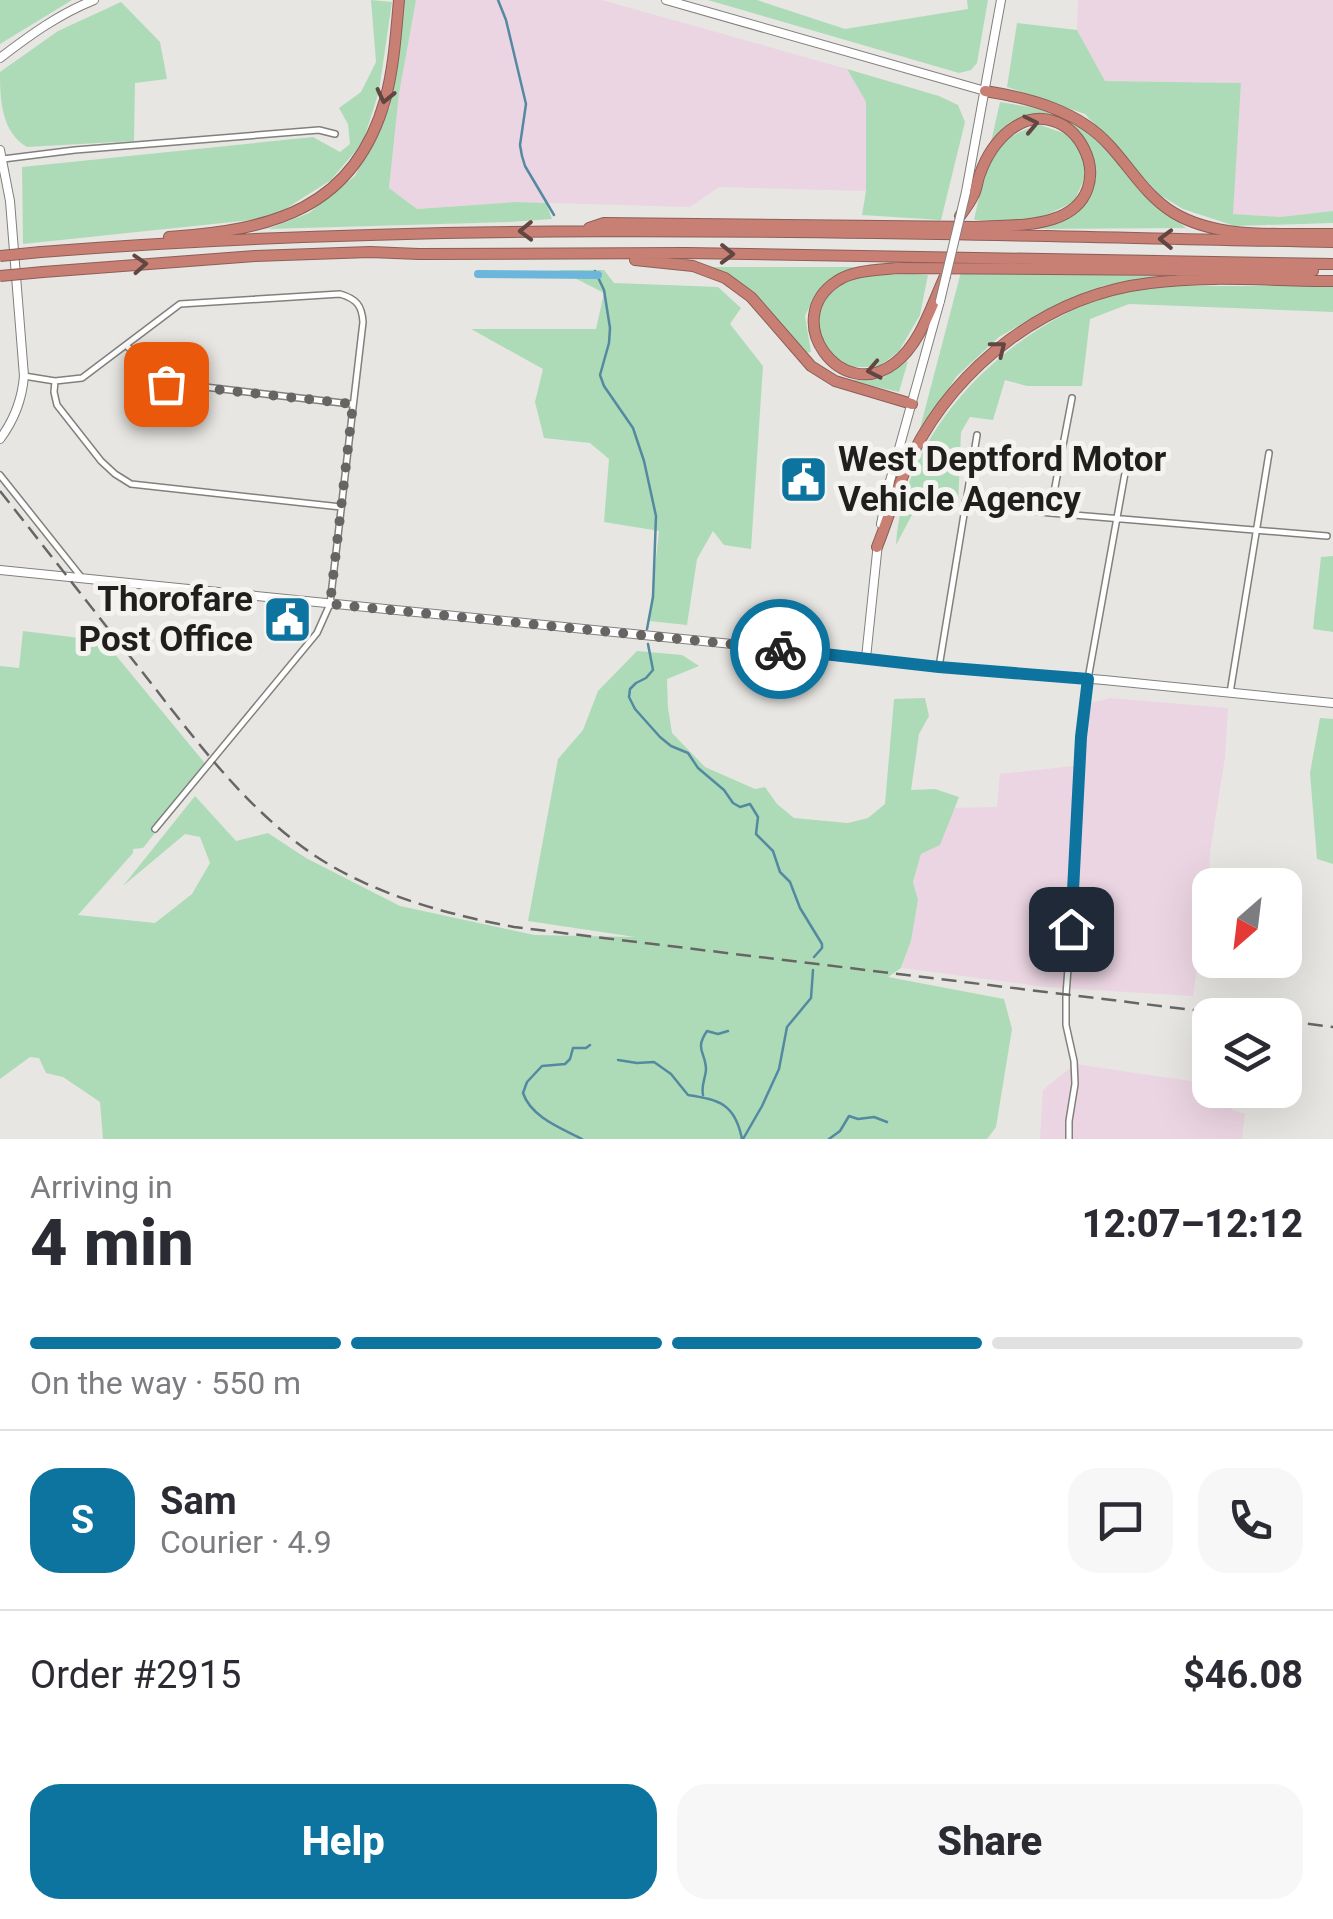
<!DOCTYPE html>
<html lang="en">
<head>
<meta charset="utf-8">
<style>
	:root { --surface:#fff; --page:#f7f7f7; --text:#2b2b33; --muted:#7c7c81; --line:#e1e1e2; --accent:#0d739f }
	body { margin:0; font-family:Roboto,sans-serif; background:var(--page); color:var(--text); height:100vh; display:flex; flex-direction:column; font-size:38px; white-space:nowrap }
	* { box-sizing:border-box; margin:0 }
	p { font-size:32px; color:var(--muted) }
	.icon { flex:none; width:55px; height:55px; fill:none; stroke:currentColor; stroke-width:2; stroke-linecap:round; stroke-linejoin:round }
	.map { position:relative; height:1139px; overflow:hidden }
	.sheet { display:flex; flex-direction:column; background:var(--surface); flex:1 }
	.sheet>* { flex:none }
	.needle { width:65px; rotate:208deg }
	.controls { position:absolute; left:1192px; top:868px; display:grid; gap:20px }
	.controls a { display:grid; place-items:center; width:110px; height:110px; border-radius:20px; background:var(--surface); box-shadow:0 10px 40px #0002; font-size:50px }
	.pin { position:absolute; display:grid; place-items:center; width:85px; height:85px; color:#fff; margin:-42px; border-radius:20px; box-shadow:0 5px 15px #0006 }
	.courier { position:absolute; display:grid; place-items:center; width:100px; height:100px; margin:-50px; border:8px solid #0d739f; border-radius:50%; background:#fff; color:#222; box-shadow:0 2px 12px #0007 }
	.head em { font-style:normal; font-weight:800 }
	.head div { display:flex; flex-direction:column-reverse }
	.head { display:flex; align-items:center; justify-content:space-between; height:170px; padding:0 30px }
	h1 { font-size:65px; font-weight:800; line-height:75px }
	.bar { display:grid; grid-template-columns:repeat(4,1fr); gap:15px 10px; align-content:center; height:120px; padding:0 30px }
	.bar i { height:12px; border-radius:8px; background:var(--line) }
	.bar .on { background:var(--accent) }
	.bar p { grid-column:span 4 }
	.line { display:flex; align-items:center; gap:25px; padding:0 30px; border-top:2px solid var(--line) }
	.line div { flex:1 }
	.round { display:grid; place-items:center; flex:none; width:105px; height:105px; border-radius:30px; background:var(--page) }
	.primary-button { display:flex; gap:20px; margin-top:auto; padding:20px 30px }
	.primary-button a { flex:1; height:115px; border-radius:30px; background:var(--accent); color:#fff; font-size:40px; font-weight:800; line-height:115px; text-align:center }
	.primary-button a+a { background:var(--page); color:var(--text) }
	.map>svg:first-child { display:block }
	.industrial { fill:#ebd5e2 }
	.green { fill:#aedbb7 }
	.lines { fill:none; stroke-linecap:round; stroke-linejoin:round }
	.stream { stroke:#5489a2; stroke-width:2.5 }
	.canal { stroke:#6bb6da; stroke-width:8 }
	.street-casing { stroke:#81807d; stroke-width:8 }
	.secondary-casing { stroke:#81807d; stroke-width:10 }
	.highway-casing { stroke:#8d5e57; stroke-width:12 }
	.street { stroke:#fff; stroke-width:5 }
	.secondary { stroke:#fff; stroke-width:8 }
	.highway { stroke:#c88075; stroke-width:10 }
	.rail { stroke:#676664; stroke-width:2.5; stroke-dasharray:15 8; stroke-linecap:butt }
	.secondary-bridge-casing { stroke:#81807d; stroke-width:10; stroke-linecap:butt }
	.highway-bridge-casing { stroke:#8d5e57; stroke-width:12; stroke-linecap:butt }
	.secondary-bridge { stroke:#fff; stroke-width:8 }
	.highway-bridge { stroke:#c88075; stroke-width:10 }
	.oneway { stroke:#634641 }
	.done { stroke:#666563; stroke-width:10; stroke-dasharray:0 18 }
	.route { stroke:#0d739f; stroke-width:12 }
	.labels { text-anchor:middle; dominant-baseline:central; stroke-width:10; stroke-linejoin:round; paint-order:stroke }
	.poi-label { font-size:35px; font-weight:bold; fill:#201f1e; stroke:#f4f3f0; text-anchor:start }
</style>
</head>
<body>
<div class="map">
<svg width="1333" height="1139" viewBox="0 0 1333 1139">
	<rect width="100%" height="100%" fill="#e7e6e2"/>
	<path class="industrial" d="M416,0H602L847,69L866,102V191L719,187L690,207L516,202L417,209L389,188L399,94Z
		M1078,0H1333V211L1280,217L1232,214L1241,83L1105,81L1077,30Z
		M1111,698L1228,708L1225,757L1210,852L1208,891L1193,996L1046,987L902,968L911,941L918,900L913,882L921,854L952,808L997,807L1000,774L1082,765L1085,704Z
		M1075,1064L1210,1084V1090H1235L1232,1110L1245,1114L1242,1139H1040L1043,1090Z"/>
	<path class="green" d="M0,0H72L0,44Z
		M371,0L392,2L379,91L363,142L331,180L271,218L23,244L22,167L313,137L340,152L350,144L348,124L339,108L361,92L376,62Z
		M404,0H416L399,94L389,188L417,209L516,202L546,203L552,219L510,222L268,229L309,213L355,176L390,107Z
		M708,0H757L845,29L968,9L967,0H988L977,63L971,70L959,73Z
		M121,2L160,42L167,79L135,83L134,141L27,147C1,132 0,98 0,72L58,31Z
		M1017,23L1077,30L1105,81L1241,83L1233,214L1280,217L1333,211V223L1235,226L1183,209L1160,195L1085,114L1007,87Z
		M847,69L939,96L958,105L965,122L941,220L862,215L866,191V102Z
		M1000,102L1035,108L1070,119L1102,144L1140,190L1186,228L1042,229C1057,222 1071,217 1083,205C1122,164 1066,94 1014,120C1005,124 998,135 991,142Z
		M1040,125L1066,134L1084,153V179L1074,202L1044,216L1026,221L974,220C985,173 987,138 1040,125Z
		M711,267H853L816,293L805,316L811,352L805,353L755,292Z
		M559,270H604L614,283L718,287L741,308L730,324L763,366L751,549L724,545L713,531L697,559L687,625L649,621L659,531L604,522L609,459L590,443L544,438L535,402L543,369L471,329H596L604,293Z
		M961,272L1159,276L1103,286L1042,312L999,337L957,376L919,432Z
		M912,274L928,275L920,315L899,351L879,367H848L832,356L819,339L816,319L827,297L841,285L861,276Z
		M1166,286H1333V312L1129,304L1090,319L1082,386H1027L1005,380L993,420L970,417L961,432L958,507L930,481L896,545C902,433 1003,332 1105,297C1125,291 1147,289 1166,286Z
		M908,361L899,392L847,380L881,379Z
		M1333,556V632L1313,629L1321,557Z
		M23,631L104,641L208,767L143,848L133,849V853L78,915L155,923L192,894L210,863L200,837L185,834L123,886L195,796L236,841L268,833L306,858L400,906L534,935L635,937L528,921L558,759L583,730L598,691L637,651L682,655L699,666L667,679L668,708L672,733L705,767L755,789L765,787L777,804L794,818L848,823L868,818L885,804L894,699L925,698L929,716L919,734L911,790L935,789L959,797L940,845L921,854L913,882L918,900L911,941L901,968L888,977L1004,999L1012,1029L996,1127L987,1139H103L100,1102L63,1077L46,1073L39,1058L30,1057L0,1079V666L19,668Z
		M1320,718L1333,719V864L1317,859L1310,773Z"/>
	<g class="lines">
		<path class="stream" d="M498,0L506,20L526,104L520,145L522,156L525,166L554,215
			M595,271L604,290L610,328L609,343L600,375L604,386L633,428L644,461L656,516L653,597L647,629
			M648,644L653,670L646,678L636,683L630,689L629,697L635,709L660,737L671,746L688,753L698,768L724,790L733,803L740,807L750,804L758,817L756,834L773,851L780,872L790,882L800,908L822,944V948L814,957
			M618,1060L637,1063L654,1062L671,1074L688,1095C720,1100 735,1104 742,1139
			M703,1095C701,1085 705,1080 706,1070C706,1052 694,1050 707,1031L718,1034L728,1031
			M582,1139C561,1128 531,1117 523,1093L527,1082L542,1066L565,1064L570,1059L573,1048H586L590,1045
			M743,1139L762,1106L779,1069L787,1027L811,998L813,970
			M829,1139L840,1131L849,1116L858,1119L874,1117L887,1122"/>
		<path class="canal" d="M478,274L598,275"/>
		<defs>
			<path id="street" d="M3,159L75,150L319,130L335,134
				M127,346L158,379L171,385L205,387L351,404
				M24,376L55,381L82,378L180,304L340,294C357,299 362,306 363,322L330,604L317,633L155,829
				M55,381L54,392L57,405L101,461L115,474L131,484L341,507
				M0,475L82,578
				M965,502L1050,513L1327,536
				M1050,513L1072,398
				M939,667L977,435
				M1230,693L1269,453
				M1069,1139V1121L1075,1084L1074,1061L1066,1025V995L1075,875L1081,737L1088,679L1127,462"/>
			<path id="secondary" d="M666,0L985,91
				M0,58C30,35 59,14 94,0
				M0,150L10,201L24,376C22,400 15,419 0,439
				M966,192L1001,0
				M881,524L890,481L940,301
				M0,570L802,651L939,667L1104,680L1333,703
				M866,658L878,543"/>
			<path id="highway" d="M985,91C1030,98 1079,111 1110,146C1131,169 1147,197 1174,213C1219,240 1282,233 1333,234
				M589,228L604,223L976,227C1000,225 1029,227 1053,219C1131,194 1071,84 1010,130C995,142 986,157 980,174C977,181 977,190 973,196C970,203 965,209 960,216
				M169,237C271,230 354,210 385,100C394,68 396,32 399,0
				M41,252C471,218 902,234 1333,242
				M635,260L693,266L725,278L751,297L811,366L835,381L912,404
				M43,272L255,256L370,252L419,254L686,253L1333,264
				M945,276C931,306 921,343 895,363C841,405 779,319 837,281C853,270 878,270 897,268L1313,271
				M877,547C889,517 898,484 912,455C958,364 1048,295 1150,283C1210,275 1272,281 1333,281"/>
		</defs>
		<use href="#street" class="street-casing"/>
		<use href="#secondary" class="secondary-casing"/>
		<use href="#highway" class="highway-casing"/>
		<use href="#street" class="street"/>
		<use href="#secondary" class="secondary"/>
		<use href="#highway" class="highway"/>
		<path class="rail" d="M0,491C49,553 98,616 147,678C198,743 249,813 320,859C379,896 446,914 514,927L1234,1015
			M1220,1007L1281,1015
			M1285,1021L1333,1027"/>
		<defs>
			<path id="secondary-bridge" d="M940,301L966,192"/>
			<path id="highway-bridge" d="M0,256L41,252
				M0,276L43,272"/>
		</defs>
		<use href="#secondary-bridge" class="secondary-bridge-casing"/>
		<use href="#highway-bridge" class="highway-bridge-casing"/>
		<use href="#secondary-bridge" class="secondary-bridge"/>
		<use href="#highway-bridge" class="highway-bridge"/>
	</g>
	<defs><path id="oneway-chevron" d="M-2-3.5L2.5 0L-2 3.5" fill="none" stroke-width="1.6" stroke-linecap="round" stroke-linejoin="round" transform="scale(2.5)"/></defs>
	<g class="oneway">
		<use href="#oneway-chevron" transform="translate(385 96) rotate(103)"/>
		<use href="#oneway-chevron" transform="translate(1031 124) rotate(-12)"/>
		<use href="#oneway-chevron" transform="translate(526 231) rotate(179)"/>
		<use href="#oneway-chevron" transform="translate(1166 239) rotate(-179)"/>
		<use href="#oneway-chevron" transform="translate(727 254) rotate(1)"/>
		<use href="#oneway-chevron" transform="translate(140 264) rotate(-4)"/>
		<use href="#oneway-chevron" transform="translate(999 348) rotate(-38)"/>
		<use href="#oneway-chevron" transform="translate(874 370) rotate(169)"/>
	</g>
	<g class="lines">
		<path class="done" d="M166,384L353,404L330,604L780,649"/>
		<path class="route" d="M780,649L939,667L1088,679L1081,737L1071,929"/>
	</g>
	<defs>
		<symbol id="civic-square" viewBox="-11 -11 22 22"><rect x="-9" y="-9" width="18" height="18" rx="4" fill="#0d739f" stroke="#f4f3f0"/><path d="M-.6-6.5H3V-4.5H.6V-3L4-1V1h2V6H-6V1h2V-1L-.6-3ZM-1.2 2.5V6h2.4V2.5Z" fill="#fff"/></symbol>
	</defs>
	<g fill-rule="evenodd">
		<use href="#civic-square" x="776" y="452" width="55" height="55"/>
		<use href="#civic-square" x="260" y="592" width="55" height="55"/>
	</g>
	<g class="labels">
		<g class="poi-label">
			<text x="838" y="459">West Deptford Motor<tspan x="838" dy="40">Vehicle Agency</tspan></text>
			<text x="253" y="599" text-anchor="end">Thorofare<tspan x="253" dy="40">Post Office</tspan></text>
		</g>
	</g>
</svg>
<div class="controls">
<a><svg class="needle" viewBox="-14 -14 28 28"><path d="M0-13l5 13h-10z" fill="#e53935"/><path d="M0 13l5-13h-10z" fill="#7c7c81"/></svg></a>
<a><svg class="icon" aria-label="layers" viewBox="0 0 24 24"><path d="M12 4l9 5-9 5-9-5zM3 14l9 5 9-5"/></svg></a>
</div>
<div class="pin" style="left:166px;top:384px;background:#ea580c"><svg class="icon" aria-label="bag" viewBox="0 0 24 24"><path d="M5 8h14l-1 12H6zM9 8a3 3 0 0 1 6 0"/></svg></div>
<div class="pin" style="left:1071px;top:929px;background:#1f2937"><svg class="icon" aria-label="home" viewBox="0 0 24 24"><path d="M3 11l9-7 9 7M6 9v11h12V9"/></svg></div>
<div class="courier" style="left:780px;top:649px"><svg class="icon" aria-label="bike" viewBox="0 0 24 24"><circle cx="6" cy="16" r="4"/><circle cx="18" cy="16" r="4"/><path d="M6 16l4-8h5l3 8M10 8l3 8H6M13 5h3"/></svg></div>
</div>
<section class="sheet">
<div class="head"><div><h1>4 min</h1><p>Arriving in</p></div><em>12:07–12:12</em></div>
<div class="bar"><i class="on"></i><i class="on"></i><i class="on"></i><i></i><p>On the way · 550 m</p></div>
<div class="line" style="height:180px"><b class="round" style="background:var(--accent);color:#fff">S</b><div><b>Sam</b><p>Courier · 4.9</p></div><a class="round"><svg class="icon" aria-label="chat" viewBox="0 0 24 24"><path d="M4 5h16v11H9l-5 4z"/></svg></a><a class="round"><svg class="icon" aria-label="phone" viewBox="0 0 24 24"><path d="M5 4h4l2 5-3 2q2 4 5 5l2-3 5 2v4C11 20 4 13 5 4z"/></svg></a></div>
<div class="line" style="height:130px"><div>Order #2915</div><b>$46.08</b></div>
<div class="primary-button"><a>Help</a><a>Share</a></div>
</section>
</body>
</html>
